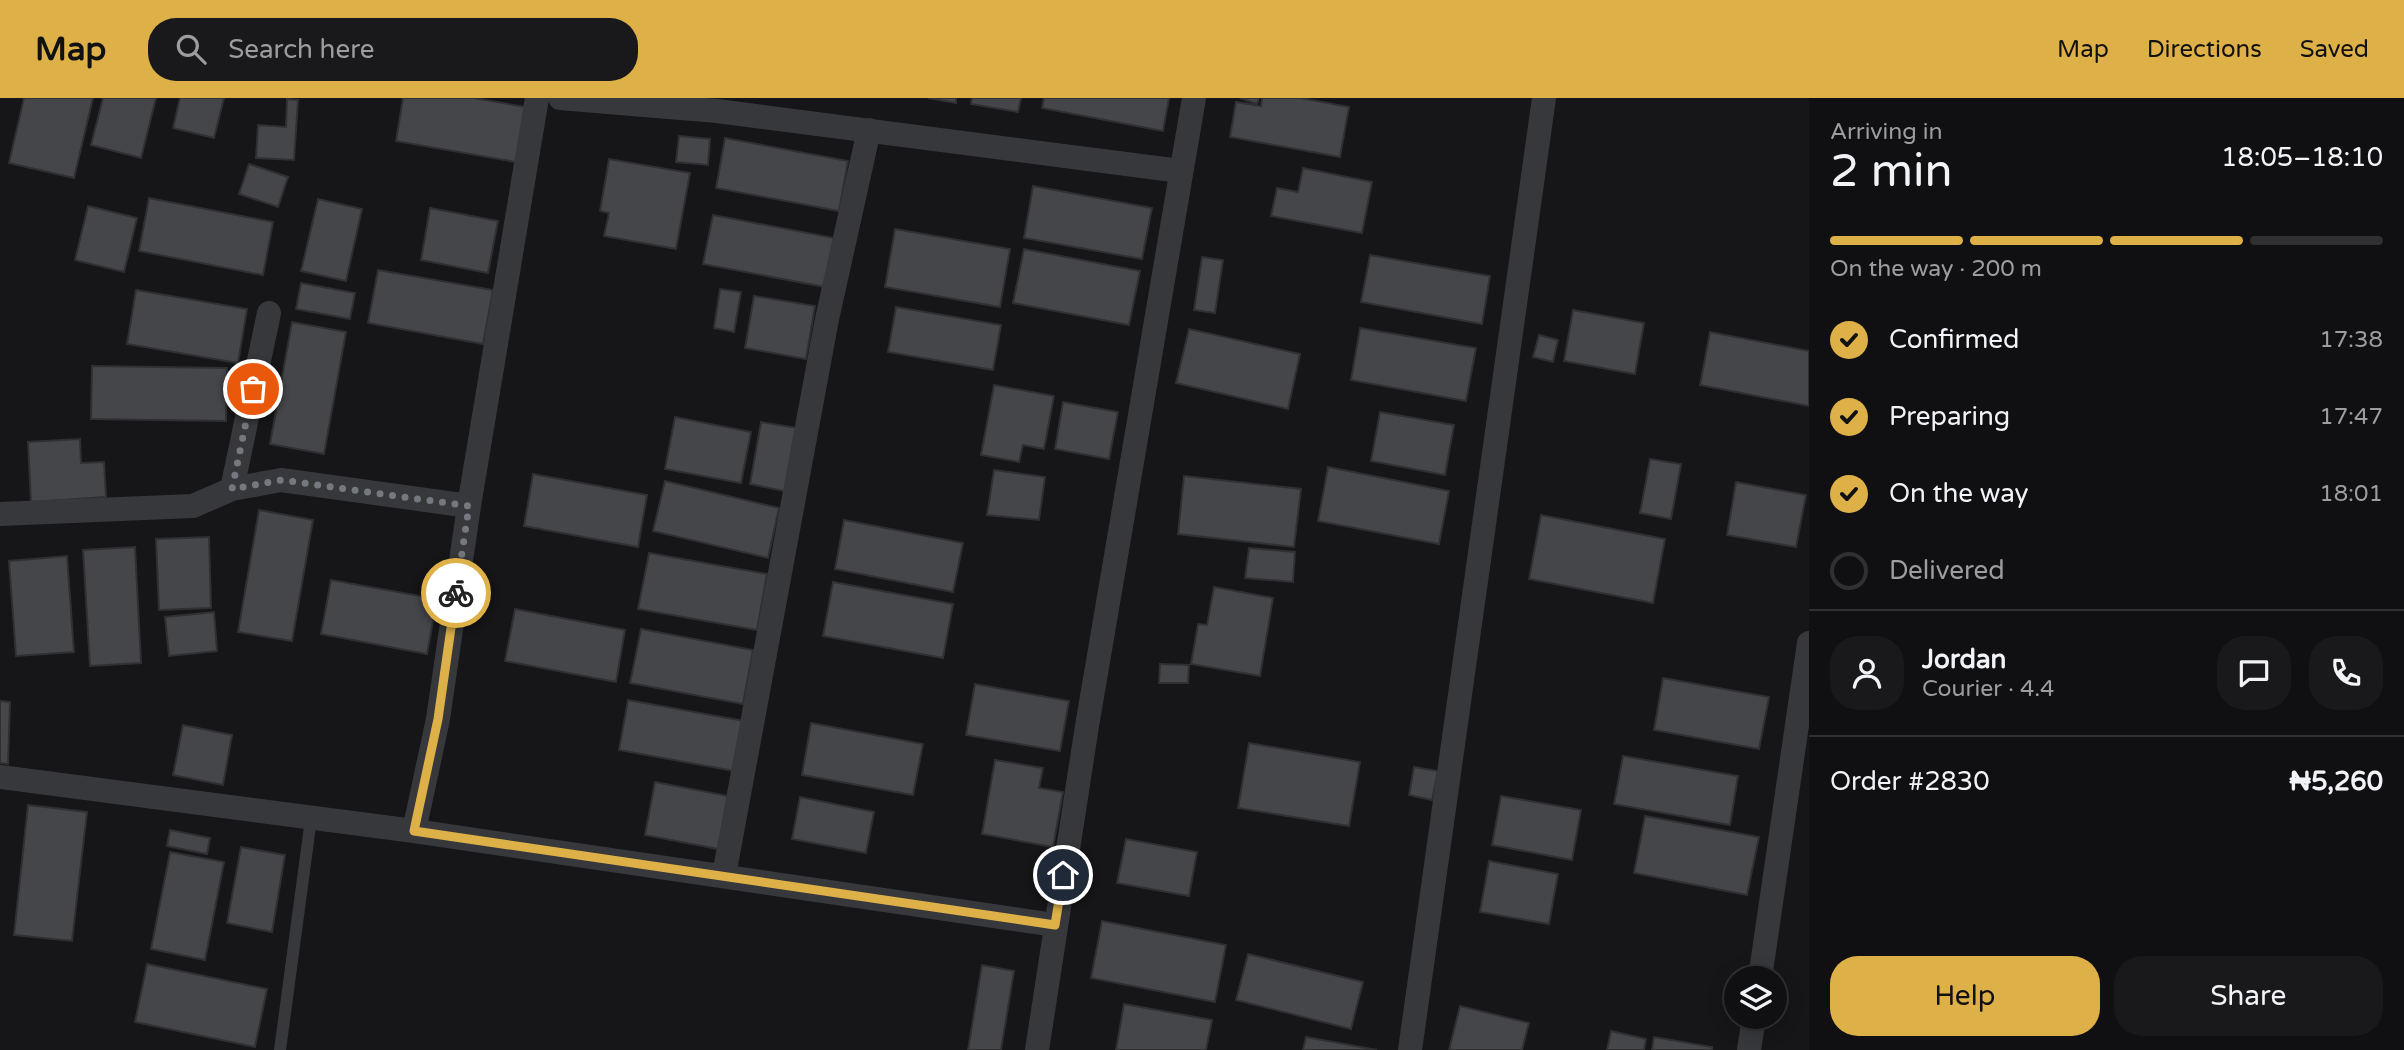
<!DOCTYPE html>
<html lang="en">
<head>
<meta charset="utf-8">
<style>
	:root { --surface:#101012; --page:#19191b; --text:#f1f3f6; --muted:#9c9d9f; --line:#303032; --accent:#deb148 }
	body { margin:0; font-family:"Varela Round",sans-serif; background:var(--page); color:var(--text); height:100vh; display:flex; flex-direction:column; font-size:26px; white-space:nowrap }
	* { box-sizing:border-box; margin:0 }
	p { font-size:23px; color:var(--muted) }
	.icon { flex:none; width:38px; height:38px; fill:none; stroke:currentColor; stroke-width:2; stroke-linecap:round; stroke-linejoin:round }
	.map { position:relative; flex:1; overflow:hidden }
	.side { display:flex; flex-direction:column; background:var(--surface); width:595px }
	.side>* { flex:none }
	.controls { position:absolute; left:1724px; top:868px; display:grid; gap:14px }
	.controls a { display:grid; place-items:center; width:63px; height:63px; border-radius:50%; background:var(--surface); box-shadow:0 4px 18px #0003,0 0 0 2px var(--line); font-size:35px }
	.pin { position:absolute; display:grid; place-items:center; width:60px; height:60px; color:#fff; margin:-30px; border:4px solid #fff; border-radius:50%; box-shadow:0 2px 7px #0007 }
	.courier { position:absolute; display:grid; place-items:center; width:70px; height:70px; margin:-35px; border:5px solid #deb148; border-radius:50%; background:#fff; color:#222; box-shadow:0 2px 9px #0007 }
	.headline em { font-style:normal; font-weight:600 }
	.headline div { display:flex; flex-direction:column-reverse }
	.headline { display:flex; align-items:center; justify-content:space-between; height:119px; padding:0 21px }
	h1 { font-size:46px; font-weight:600; line-height:52px }
	.bar { display:grid; grid-template-columns:repeat(4,1fr); gap:10px 7px; align-content:center; height:84px; padding:0 21px }
	.bar i { height:9px; border-radius:5px; background:var(--line) }
	.bar .current { background:var(--accent) }
	.bar p { grid-column:span 4 }
	.line { display:flex; align-items:center; gap:18px; padding:0 21px; border-top:2px solid var(--line) }
	.line div { flex:1 }
	.round { display:grid; place-items:center; flex:none; width:74px; height:74px; border-radius:28px; background:var(--page) }
	ol { padding:0 21px; list-style:none }
	li { display:flex; align-items:center; gap:21px; height:77px }
	li p { margin-inline-start:auto }
	li .icon { padding:7px; border-radius:50%; background:var(--accent); color:#111; stroke-width:4 }
	li:last-child { color:var(--muted) }
	li i { width:38px; height:38px; border:4px solid var(--line); border-radius:50% }
	.button { display:flex; gap:14px; margin-top:auto; padding:14px 21px }
	.button a { flex:1; height:80px; border-radius:28px; background:var(--accent); color:#111; font-size:28px; font-weight:600; line-height:80px; text-align:center }
	.button a+a { background:var(--page); color:var(--text) }
	header { display:flex; align-items:center; gap:42px; box-sizing:border-box; height:98px; padding:0 35px; background:var(--accent); color:#111 }
	header strong { font-size:33px }
	nav { display:flex; gap:38px; margin-inline-start:auto; font-size:24px }
	.search { width:490px; height:63px; background:var(--page); display:flex; align-items:center; gap:18px; box-sizing:border-box; padding:0 24px; border-radius:28px; color:var(--muted); font-size:26px }
	main { display:flex; flex:1; min-height:0 }
	.map>svg:first-child { display:block }
	.building { fill:#45464a; stroke:#303033; stroke-width:2 }
	.lines { fill:none; stroke-linecap:round; stroke-linejoin:round }
	.lane { stroke:#37383c; stroke-width:12 }
	.street { stroke:#37383c; stroke-width:24 }
	.done { stroke:#76787f; stroke-width:7; stroke-dasharray:0 12.6 }
	.route { stroke:#deb148; stroke-width:9 }
</style>
</head>
<body>
<header>
<strong>Map</strong>
<div class="search"><svg class="icon" aria-label="search" viewBox="0 0 24 24"><circle cx="10" cy="10" r="6"/><path d="M15 15l6 6"/></svg>Search here</div>
<nav><a>Map</a><a>Directions</a><a>Saved</a></nav>
</header>
<main>
<div class="map">
<svg width="1809" height="952" viewBox="0 0 1809 952">
	<rect width="100%" height="100%" fill="#161618"/>
	<path class="building" d="M24,0H93L74,80L9,65Z
		M103,0H156L141,60L91,47Z
		M180,0H224L214,40L173,30Z
		M403,0H474L531,10L521,65L396,43Z
		M928,0H956V5Z
		M972,0H1021L1018,14L971,6Z
		M1044,0H1169L1163,33L1042,10Z
		M1240,0H1259L1257,6Z
		M1262,0H1301L1349,9L1340,59L1230,39L1236,4L1261,8Z
		M287,1L298,2L294,62L256,60L258,27L286,29Z
		M679,38L710,41L708,67L676,64Z
		M725,40L848,63L839,113L716,90Z
		M609,61L690,75L676,151L604,138L609,115L600,113Z
		M249,66L288,79L278,109L239,96Z
		M1303,70L1372,84L1362,135L1271,118L1277,90L1298,94Z
		M1033,88L1152,110L1142,161L1024,140Z
		M149,100L273,124L263,177L139,153Z
		M318,101L362,111L346,183L301,173Z
		M88,108L137,120L124,174L75,162Z
		M430,110L498,123L488,175L421,162Z
		M713,117L834,140L825,189L703,166Z
		M895,131L1010,151L1000,209L885,189Z
		M1024,151L1140,173L1129,227L1013,205Z
		M1370,157L1490,178L1482,226L1361,204Z
		M1202,159L1223,162L1215,215L1194,212Z
		M378,172L493,192L483,246L368,225Z
		M301,185L355,195L350,221L296,211Z
		M720,191L741,194L734,234L714,230Z
		M136,192L247,211L238,265L127,246Z
		M754,198L815,208L806,261L745,250Z
		M896,209L1001,227L993,272L888,254Z
		M1573,212L1644,225L1635,276L1564,263Z
		M292,224L346,234L324,356L270,346Z
		M1360,230L1476,250L1466,303L1351,282Z
		M1189,231L1300,256L1288,311L1176,285Z
		M1710,234L1809,253V308L1700,287Z
		M1539,237L1558,242L1553,264L1533,259Z
		M92,268L227,270L226,323L91,321Z
		M994,287L1054,298L1044,351L1023,347L1019,364L981,357Z
		M1063,304L1118,314L1109,361L1055,351Z
		M1380,314L1454,327L1445,377L1371,363Z
		M675,319L751,334L741,385L665,371Z
		M761,324L804,331L794,395L750,386Z
		M80,341L81,365L104,364L106,399L31,404L28,344Z
		M1650,361L1681,366L1671,421L1640,415Z
		M1328,369L1449,393L1439,446L1318,423Z
		M994,372L1045,379L1039,422L987,417Z
		M533,376L647,397L638,449L524,428Z
		M1184,378L1301,391L1294,449L1178,436Z
		M665,383L779,410L768,460L653,433Z
		M1736,384L1806,397L1796,449L1727,437Z
		M259,412L313,422L292,543L238,534Z
		M1541,417L1665,441L1653,505L1529,481Z
		M844,422L963,445L953,494L835,471Z
		M209,439L211,510L159,512L156,441Z
		M135,449L141,565L90,568L83,452Z
		M1249,450L1295,454L1293,484L1245,480Z
		M649,455L767,476L757,532L638,511Z
		M67,458L74,554L16,558L9,463Z
		M331,482L437,501L427,556L321,536Z
		M833,484L953,506L943,560L823,538Z
		M1214,489L1273,500L1260,578L1191,566L1198,526L1207,527Z
		M515,511L625,532L616,584L505,563Z
		M214,514L217,553L169,558L165,519Z
		M641,531L753,552L743,606L630,585Z
		M1160,566L1189,567L1188,585H1159Z
		M1663,580L1769,599L1759,651L1654,632Z
		M975,586L1069,603L1060,653L966,637Z
		M628,602L750,624L740,674L619,652Z
		M0,603L10,604L8,666L0,665Z
		M811,625L923,646L913,697L802,677Z
		M183,627L232,637L223,687L173,677Z
		M1249,645L1360,664L1349,728L1238,710Z
		M1623,658L1738,678L1730,727L1614,706Z
		M995,662L1043,670L1039,690L1063,694L1053,749L982,736Z
		M1414,669L1438,673L1432,702L1409,697Z
		M655,684L728,698L718,751L645,737Z
		M1501,698L1581,712L1572,762L1492,747Z
		M800,699L874,714L866,755L792,741Z
		M28,707L87,714L72,843L14,837Z
		M1645,718L1759,739L1747,797L1634,775Z
		M170,732L210,740L207,756L167,748Z
		M1126,741L1197,754L1189,798L1117,785Z
		M241,749L285,757L272,834L227,825Z
		M170,754L224,764L205,862L151,851Z
		M1489,763L1558,776L1549,826L1480,814Z
		M1102,823L1226,847L1215,904L1091,880Z
		M1248,856L1363,884L1351,931L1236,902Z
		M147,866L267,891L255,949L135,924Z
		M982,867L1014,873L1001,952H968Z
		M1124,906L1212,922L1206,952H1116Z
		M1460,908L1529,925L1522,952H1449Z
		M1611,933L1646,941L1644,952H1607Z
		M1306,939L1377,952H1303Z
		M1654,939L1712,949V952H1652Z"/>
	<g class="lines">
		<path class="lane" d="M280,952L311,721"/>
		<path class="street" d="M560,0L717,13L1180,73
			M232,391L269,215
			M0,416L193,408L232,391L281,382L469,408
			M0,679L414,733L1055,827
			M414,733L438,621L469,408L537,0
			M724,777L827,221L869,32
			M1760,880L1809,545
			M1037,952L1087,628L1194,0
			M1410,952L1544,0
			M1749,952L1754,919"/>
	</g>
	<g class="lines">
		<path class="done" d="M253,291L232,391L281,382L469,408L456,495"/>
		<path class="route" d="M456,495L438,621L414,733L1055,827L1063,777"/>
	</g>
</svg>
<div class="controls">
<a><svg class="icon" aria-label="layers" viewBox="0 0 24 24"><path d="M12 4l9 5-9 5-9-5zM3 14l9 5 9-5"/></svg></a>
</div>
<div class="pin" style="left:253px;top:291px;background:#ea580c"><svg class="icon" aria-label="bag" viewBox="0 0 24 24"><path d="M5 8h14l-1 12H6zM9 8a3 3 0 0 1 6 0"/></svg></div>
<div class="pin" style="left:1063px;top:777px;background:#1f2937"><svg class="icon" aria-label="home" viewBox="0 0 24 24"><path d="M3 11l9-7 9 7M6 9v11h12V9"/></svg></div>
<div class="courier" style="left:456px;top:495px"><svg class="icon" aria-label="bike" viewBox="0 0 24 24"><circle cx="6" cy="16" r="4"/><circle cx="18" cy="16" r="4"/><path d="M6 16l4-8h5l3 8M10 8l3 8H6M13 5h3"/></svg></div>
</div>
<section class="side">
<div class="headline"><div><h1>2 min</h1><p>Arriving in</p></div><em>18:05–18:10</em></div>
<div class="bar"><i class="current"></i><i class="current"></i><i class="current"></i><i></i><p>On the way · 200 m</p></div>
<ol>
<li><svg class="icon" aria-label="check" viewBox="0 0 24 24"><path d="M5 12l5 5 9-10"/></svg>Confirmed<p>17:38</p></li>
<li><svg class="icon" aria-label="check" viewBox="0 0 24 24"><path d="M5 12l5 5 9-10"/></svg>Preparing<p>17:47</p></li>
<li><svg class="icon" aria-label="check" viewBox="0 0 24 24"><path d="M5 12l5 5 9-10"/></svg>On the way<p>18:01</p></li>
<li><i></i>Delivered</li>
</ol>
<div class="line" style="height:126px"><a class="round"><svg class="icon" aria-label="person" viewBox="0 0 24 24"><circle cx="12" cy="8" r="4"/><path d="M4 21q1-7 8-7t8 7"/></svg></a><div><b>Jordan</b><p>Courier · 4.4</p></div><a class="round"><svg class="icon" aria-label="chat" viewBox="0 0 24 24"><path d="M4 5h16v11H9l-5 4z"/></svg></a><a class="round"><svg class="icon" aria-label="phone" viewBox="0 0 24 24"><path d="M5 4h4l2 5-3 2q2 4 5 5l2-3 5 2v4C11 20 4 13 5 4z"/></svg></a></div>
<div class="line" style="height:91px"><div>Order #2830</div><b>₦5,260</b></div>
<div class="button"><a>Help</a><a>Share</a></div>
</section>
</main>
</body>
</html>
